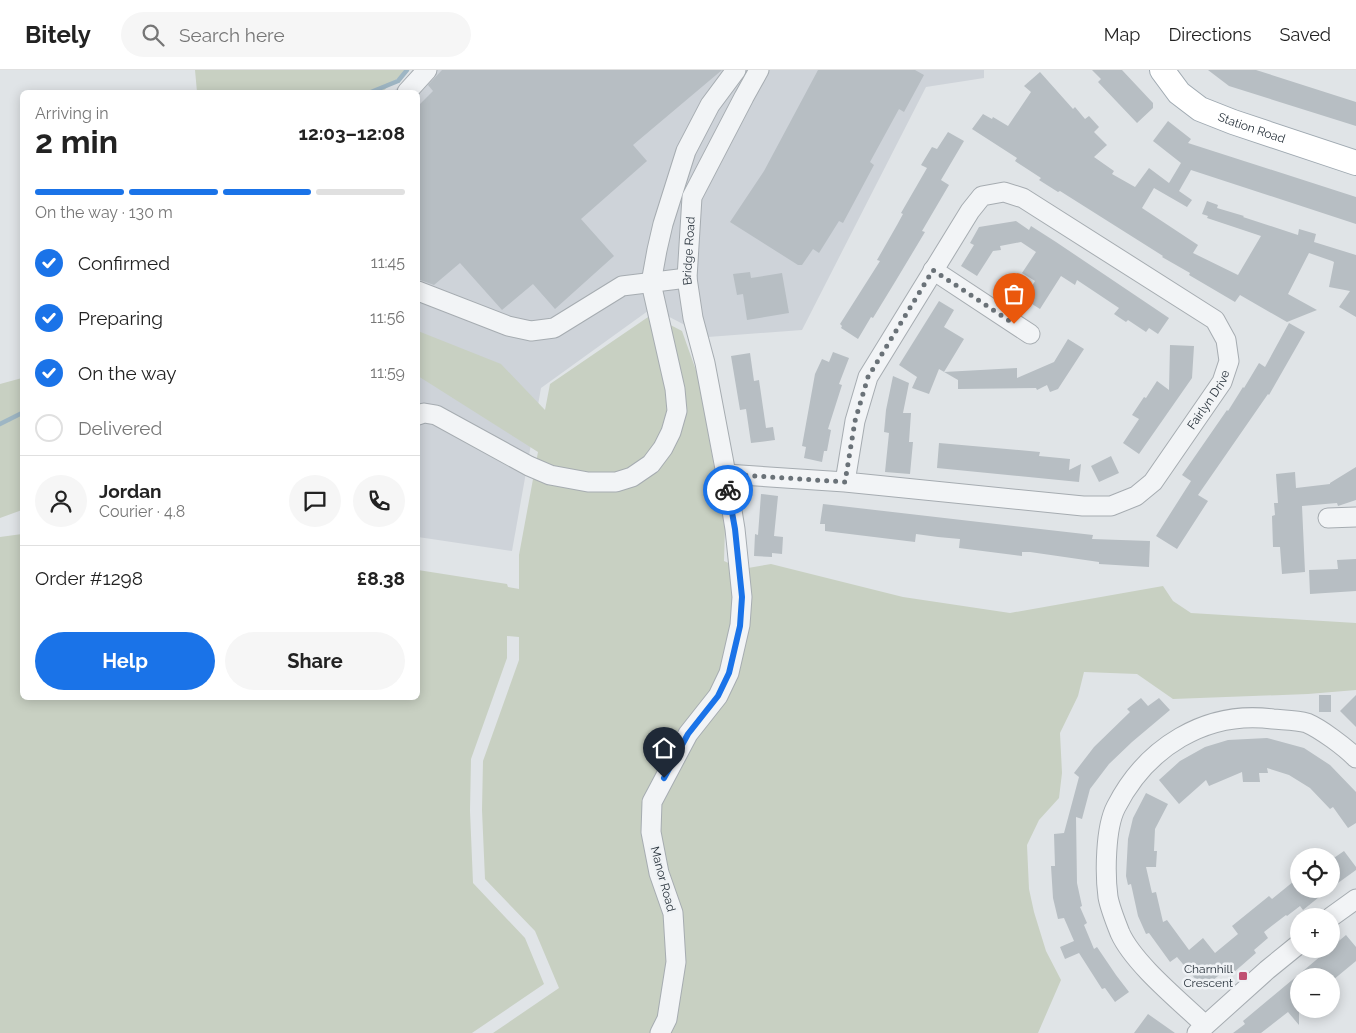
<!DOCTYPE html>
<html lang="en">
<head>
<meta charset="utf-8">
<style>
	:root { --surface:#fff; --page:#f6f6f6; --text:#222; --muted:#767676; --line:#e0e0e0; --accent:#1a73e8 }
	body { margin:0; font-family:Raleway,sans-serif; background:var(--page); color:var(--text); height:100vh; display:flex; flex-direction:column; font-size:19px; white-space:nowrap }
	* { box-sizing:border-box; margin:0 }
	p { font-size:16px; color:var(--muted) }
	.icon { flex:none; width:28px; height:28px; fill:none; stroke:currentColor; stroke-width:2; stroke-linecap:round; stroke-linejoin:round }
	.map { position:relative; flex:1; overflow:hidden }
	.sheet { position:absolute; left:20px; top:20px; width:400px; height:610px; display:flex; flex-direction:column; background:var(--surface); border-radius:8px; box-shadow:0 2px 12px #0003 }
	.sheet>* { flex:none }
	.tools { position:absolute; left:1290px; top:778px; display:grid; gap:10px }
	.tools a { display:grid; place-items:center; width:50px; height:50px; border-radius:50%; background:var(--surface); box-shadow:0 2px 12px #0003; font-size:25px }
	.pin { position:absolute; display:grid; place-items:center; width:42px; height:42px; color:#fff; margin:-51px -21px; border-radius:50% 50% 50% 0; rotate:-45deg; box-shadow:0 0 5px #0007 }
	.pin .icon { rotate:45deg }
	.courier { position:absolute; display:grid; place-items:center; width:50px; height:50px; margin:-25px; border:4px solid #1a73e8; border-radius:50%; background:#fff; color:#222; box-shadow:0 1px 6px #0007 }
	.summary em { font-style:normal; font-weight:700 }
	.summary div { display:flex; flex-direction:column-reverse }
	.summary { display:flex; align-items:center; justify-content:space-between; height:85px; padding:0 15px }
	h1 { font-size:32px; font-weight:700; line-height:38px }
	.bar { display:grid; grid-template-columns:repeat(4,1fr); gap:8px 5px; align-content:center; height:60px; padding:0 15px }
	.bar i { height:6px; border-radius:4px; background:var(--line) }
	.bar .on { background:var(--accent) }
	.bar p { grid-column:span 4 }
	.line { display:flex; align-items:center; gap:12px; padding:0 15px; border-top:1px solid var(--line) }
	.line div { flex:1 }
	.round { display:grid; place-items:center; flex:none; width:52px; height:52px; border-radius:26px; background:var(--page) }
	ol { padding:0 15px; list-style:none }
	li { display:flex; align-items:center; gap:15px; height:55px }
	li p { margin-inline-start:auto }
	li .icon { padding:5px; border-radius:50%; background:var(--accent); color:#fff; stroke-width:4 }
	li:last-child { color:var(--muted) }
	li i { width:28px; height:28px; border:2px solid var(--line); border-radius:50% }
	.primary-button { display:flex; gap:10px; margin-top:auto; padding:10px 15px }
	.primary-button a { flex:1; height:58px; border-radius:30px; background:var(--accent); color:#fff; font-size:20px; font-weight:700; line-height:58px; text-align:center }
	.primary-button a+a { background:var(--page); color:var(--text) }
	header { display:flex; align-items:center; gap:30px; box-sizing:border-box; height:70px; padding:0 25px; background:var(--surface); border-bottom:1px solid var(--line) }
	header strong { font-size:24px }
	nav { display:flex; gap:28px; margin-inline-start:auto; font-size:18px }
	.search { width:350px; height:45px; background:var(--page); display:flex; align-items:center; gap:12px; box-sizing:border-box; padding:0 18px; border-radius:28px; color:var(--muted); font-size:19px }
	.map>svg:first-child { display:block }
	.built { fill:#ced3d9 }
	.green { fill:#c8d0c2 }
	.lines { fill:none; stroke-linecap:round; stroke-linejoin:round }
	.stream { stroke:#9eb6c4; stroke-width:4.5 }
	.building { fill:#b7bec3 }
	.minor-casing { stroke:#a6acb1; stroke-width:21 }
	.major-casing { stroke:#a0aab2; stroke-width:26 }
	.minor { stroke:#f2f4f6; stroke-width:19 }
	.major { stroke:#fff; stroke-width:24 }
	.done { stroke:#6a7278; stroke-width:5; stroke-dasharray:0 9 }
	.route { stroke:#1a73e8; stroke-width:6 }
	.poi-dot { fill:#c05173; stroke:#eff2f5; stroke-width:2 }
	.labels { text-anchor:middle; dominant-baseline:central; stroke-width:5; stroke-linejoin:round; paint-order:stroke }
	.street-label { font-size:12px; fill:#2a343d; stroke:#eff2f5 }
	.poi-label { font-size:12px; fill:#2a343d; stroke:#eff2f5; text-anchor:end }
</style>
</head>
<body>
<header>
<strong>Bitely</strong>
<div class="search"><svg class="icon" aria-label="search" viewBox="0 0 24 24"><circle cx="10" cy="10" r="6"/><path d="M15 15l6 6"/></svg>Search here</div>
<nav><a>Map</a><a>Directions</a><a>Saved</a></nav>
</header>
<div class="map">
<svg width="1356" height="963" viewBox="0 0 1356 963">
	<rect width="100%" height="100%" fill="#e0e4e7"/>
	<path class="built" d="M416,0H984V8L926,17L802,260L708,267L652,238L541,318L512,481L418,467V22H393Z"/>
	<path class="green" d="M195,0H407L382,22H197Z
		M651,245L682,261L698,306L725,458L724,491L748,502V498L771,494L903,527L1010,543L1163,516L1173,531L1191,543L1356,553V620L1308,624L1173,629L1137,604L1084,602L1078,626L1060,663L1062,703L1059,728L1039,750L1027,775L1029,819L1034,842L1046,881L1061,910L1038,963H493L559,918L535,861L485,809L482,740L483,691L519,590V567L507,566V588L471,689L470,741L473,813L525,868L544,914L472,963H0V467L22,464V628H418V500L507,514L508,517L519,519V485L538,382L418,306V261L501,294L545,340L550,314Z
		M22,308V440L0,448V314Z"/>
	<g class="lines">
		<path class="stream" d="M371,22L398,11L407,0
			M0,354L22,343"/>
	</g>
	<path class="building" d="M442,0H722L633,75L647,91L581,149L614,186L555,239L533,214L502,240L460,193L434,215L420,210L418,208V36L433,21L428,15Z
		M818,0H915L924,5L904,42L899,39L870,92L874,95L843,153L839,151L819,183L813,179L802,195H798L730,152L764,101Z
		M1092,0H1122L1153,33V38L1137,53L1098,12L1101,9Z
		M1208,0H1256L1356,32V56L1229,16Z
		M1040,2L1073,39L1075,37L1085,49L1089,46L1099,57L1094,62L1107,75L1094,87L1114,101L1112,104L1135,117L1149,98L1169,113L1181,93L1153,71L1168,51L1191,69L1188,73L1356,127V154L1191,100L1179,121L1192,130L1187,137L1154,118L1142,138L1198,175L1193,183L1238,205L1261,166L1207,148L1208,146L1202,144L1207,131L1218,135L1217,138L1244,146L1243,147L1298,165L1299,159L1316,164L1314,172L1356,185V247L1339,237L1350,221L1329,217L1334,192L1332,191L1309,183L1288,224L1317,240L1287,252L1240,225L1235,232L1189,205L1190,203L1162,187L1163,186L1060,121L1058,122L1039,110L1041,108L1015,91L1017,88L972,59L983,44L992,49L993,47L1008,56L1031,22L1024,16Z
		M948,62L964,71L941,110L949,115L922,161L925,162L895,212L873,248L871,247L858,269L841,258L842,256L840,254L880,191L877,190L897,155L903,144L901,143L927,98L921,95L932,77L937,79Z
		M1016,151L1029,160L1031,156L1056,172L1169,248L1158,264L1149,258L1146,262L1128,250L1126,252L1114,244L1119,238L1077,210L1075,215L1061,206L1040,239L1024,229L1035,211L1022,203L1036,182L1021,172L1000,176L1001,180L993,181L977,206L961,196L974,175L970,173L979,157Z
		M750,202L751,208L782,203L789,243L747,250L743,224L737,225L733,204Z
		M939,231L954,240L944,257L964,269L944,302L1017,298V308L1054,292L1068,269L1084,279L1058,319L1050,322L1047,315L1037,320L1036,318L958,319V310L939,299L929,324L912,318L917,307L899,295Z
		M1289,253L1305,262L1269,325L1268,324L1198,425L1208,431L1177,479L1156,466L1191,411L1182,405L1227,340L1228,341L1243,317L1244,318L1259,293L1265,297Z
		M1170,275L1194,276L1192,308L1139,384L1123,373L1139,349L1132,345L1144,327L1146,328L1157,311L1169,320Z
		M833,282L849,288L839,314L842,315L828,359L831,360L827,381H824L822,392L804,388L806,377L802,376L815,304L822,289L829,292Z
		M750,283L754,311L759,310L766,358L773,357L775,370L751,373L746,339L740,340L731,286Z
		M893,306L909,313L903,343H911L909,372H913L910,404L885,402L889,363L884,362L886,340Z
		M939,373L1040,382L1039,386L1070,389L1069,400L1081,394L1079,412L937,398Z
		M1111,386L1119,403L1099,412L1091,396Z
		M1356,397V430L1338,436L1337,433L1302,436L1305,502L1282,504L1280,477H1273L1272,446L1275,445L1274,433H1278L1276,404L1295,402L1296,418L1330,414V413Z
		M761,424L778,426L774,466L783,467L782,484L772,483V487L754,486L755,464L758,465Z
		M823,434L1093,465L1092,469L1150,471L1149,497L1099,494V492L1030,482H1022V486L959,478L960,469L938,467L916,464L915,472L825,461V454H820Z
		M1356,489V521L1310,524L1309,500L1338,499L1337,490Z
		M1319,625H1331V642H1319Z
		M1356,625V657L1340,641Z
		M1141,628L1148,636L1159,628L1170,640L1132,672L1109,694L1090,719L1082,749L1076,747L1077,813L1082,836L1080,837L1087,853L1084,855L1094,879L1097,877L1116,905L1129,922L1115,932L1105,918L1102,919L1079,883L1065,889L1060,877L1074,871L1064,848L1058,849L1053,828L1051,796H1055L1054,764L1064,763L1079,707L1074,703L1094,677L1130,642L1127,639Z
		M1267,668L1304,678L1330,695L1356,722V753L1348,758L1333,737L1330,739L1310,718L1289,705L1267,698L1268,703H1259L1260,712H1243L1242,702L1209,716L1206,710L1179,734L1159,710L1180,691L1205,677L1228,670Z
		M1146,723L1168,734L1155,759L1154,781H1157L1156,797H1146L1152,823L1156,822L1163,852L1167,850L1189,880L1203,868L1215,883L1238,864L1232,856L1269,826L1272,829L1299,807V819H1329L1303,840L1300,836L1287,846L1286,845L1264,862L1268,868L1254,880L1256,883L1233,903L1228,898L1203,918L1177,887L1170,892L1149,863L1146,864L1138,846L1131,814L1128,815L1126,806L1128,769L1133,748Z
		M1344,781L1356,797V800L1331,818V790Z
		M1346,865L1356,877V891L1333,910L1331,906H1299V955L1288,942L1261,963H1233L1245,954L1243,951Z
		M1148,944L1175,963H1134Z"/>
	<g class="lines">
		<defs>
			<g id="minor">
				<path d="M407,22L427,0"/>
				<path d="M933,200L1030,264"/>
				<path d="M418,221L508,256L531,261L554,258L622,216L687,208"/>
				<path d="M418,345L424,343L436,345L529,396L550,405L588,412H616L632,407L651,394L663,378L671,362L677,341L675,319L651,213L657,180L663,154L686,81L710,35L736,0"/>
				<path id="s1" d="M726,404L845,412L1083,436H1111L1136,426L1153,412L1222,312L1229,291L1226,270L1215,250L1023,128L1004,122L982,126L970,141L868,307L855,351L845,412"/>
				<path d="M1328,448L1356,447"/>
				<path d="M1331,847L1356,829"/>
				<path d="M1205,955C1180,931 1134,894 1120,863C1116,853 1110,838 1108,827C1105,805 1105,758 1116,737C1146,678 1205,640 1273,649C1283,650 1297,650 1307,653C1321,659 1345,677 1356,688"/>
				<path id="s2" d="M660,963L667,949L676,892L673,843L659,803L651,762L652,732L688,664L718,626L729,603L740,555L742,527L735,459L726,404L705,293L693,248L687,208L692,127L744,27L759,0"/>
				<path d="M1197,963L1267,900L1299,874"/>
			</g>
			<g id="major">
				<path id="s3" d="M1162,0L1179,23L1200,39L1233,52L1356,93"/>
			</g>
		</defs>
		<use href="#minor" class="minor-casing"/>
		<use href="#major" class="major-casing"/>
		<use href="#minor" class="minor"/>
		<use href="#major" class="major"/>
	</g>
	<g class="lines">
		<path class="done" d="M728,420L726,404L845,412L855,351L868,307L933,200L1014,254"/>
		<path class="route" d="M664,708L688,664L718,626L729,603L740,556L742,527L735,459L728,420"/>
	</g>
	<rect class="poi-dot" x="1238" y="901" width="10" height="10" rx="2.5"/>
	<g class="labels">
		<g class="street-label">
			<text stroke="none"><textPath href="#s3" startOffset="110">Station Road</textPath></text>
			<text stroke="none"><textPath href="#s2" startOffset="816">Bridge Road</textPath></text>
			<text stroke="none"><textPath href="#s1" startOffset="535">Fairlyn Drive</textPath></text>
			<text transform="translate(663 809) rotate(75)">Manor Road</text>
		</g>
		<g class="poi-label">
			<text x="1233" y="899">Charnhill<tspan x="1233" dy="14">Crescent</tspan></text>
		</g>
	</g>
</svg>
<div class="tools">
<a><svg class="icon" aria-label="locate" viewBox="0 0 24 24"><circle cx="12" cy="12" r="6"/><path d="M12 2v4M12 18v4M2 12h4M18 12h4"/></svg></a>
<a>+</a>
<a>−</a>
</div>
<div class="pin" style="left:1014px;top:254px;background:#ea580c"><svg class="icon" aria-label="bag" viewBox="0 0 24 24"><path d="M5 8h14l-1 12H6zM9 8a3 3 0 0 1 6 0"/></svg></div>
<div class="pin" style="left:664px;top:708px;background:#1f2937"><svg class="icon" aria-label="home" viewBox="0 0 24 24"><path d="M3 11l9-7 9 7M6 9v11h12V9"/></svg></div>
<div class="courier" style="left:728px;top:420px"><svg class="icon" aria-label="bike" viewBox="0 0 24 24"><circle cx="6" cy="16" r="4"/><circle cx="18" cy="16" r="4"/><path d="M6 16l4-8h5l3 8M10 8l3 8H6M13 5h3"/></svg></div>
<section class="sheet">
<div class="summary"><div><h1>2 min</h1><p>Arriving in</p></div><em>12:03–12:08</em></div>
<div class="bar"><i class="on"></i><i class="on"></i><i class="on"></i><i></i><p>On the way · 130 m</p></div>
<ol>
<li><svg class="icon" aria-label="check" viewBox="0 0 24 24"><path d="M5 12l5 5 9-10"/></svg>Confirmed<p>11:45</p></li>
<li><svg class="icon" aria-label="check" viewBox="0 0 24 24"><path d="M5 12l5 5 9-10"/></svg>Preparing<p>11:56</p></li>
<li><svg class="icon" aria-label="check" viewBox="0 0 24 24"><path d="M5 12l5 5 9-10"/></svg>On the way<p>11:59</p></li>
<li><i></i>Delivered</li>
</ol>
<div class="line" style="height:90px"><a class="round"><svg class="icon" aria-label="person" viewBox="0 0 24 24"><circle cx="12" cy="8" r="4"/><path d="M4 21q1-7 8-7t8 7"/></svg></a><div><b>Jordan</b><p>Courier · 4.8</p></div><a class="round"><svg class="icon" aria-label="chat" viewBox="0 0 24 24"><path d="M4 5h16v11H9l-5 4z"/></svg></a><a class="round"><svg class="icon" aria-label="phone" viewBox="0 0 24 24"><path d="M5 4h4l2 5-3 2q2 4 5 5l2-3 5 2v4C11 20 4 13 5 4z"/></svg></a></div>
<div class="line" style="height:65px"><div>Order #1298</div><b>£8.38</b></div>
<div class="primary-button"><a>Help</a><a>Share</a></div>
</section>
</div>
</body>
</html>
